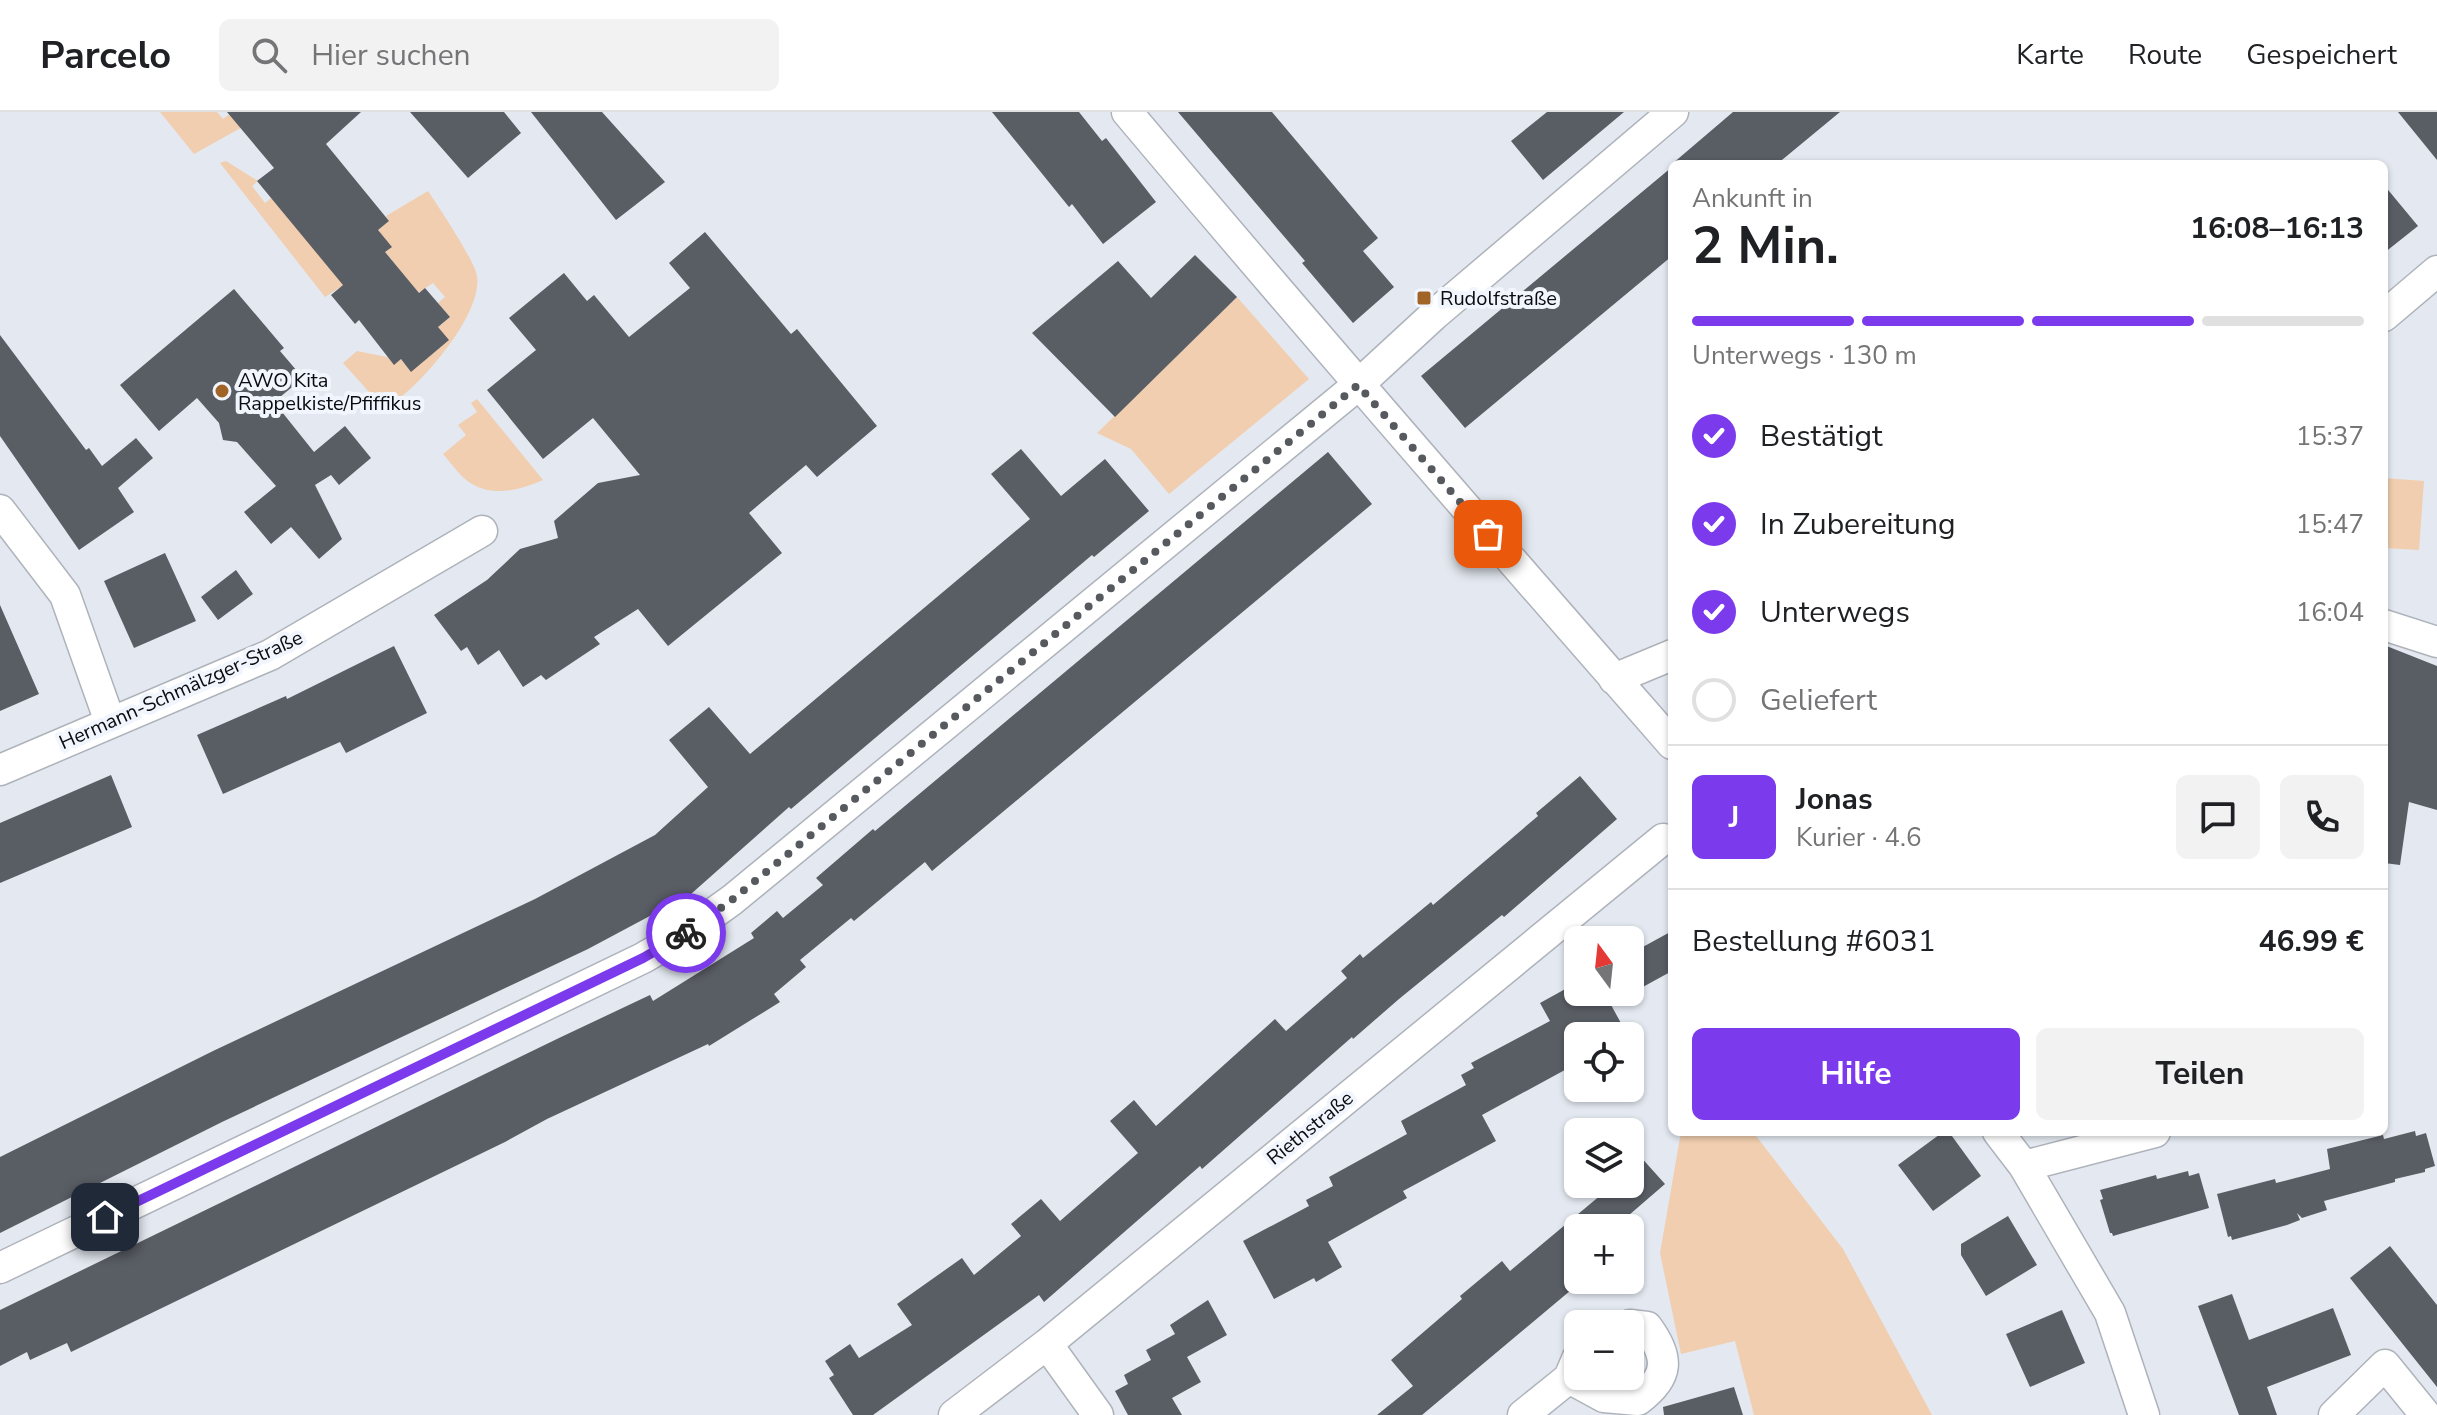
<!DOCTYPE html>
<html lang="de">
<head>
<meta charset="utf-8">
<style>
	:root { --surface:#fff; --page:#f2f2f2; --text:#202124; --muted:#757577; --line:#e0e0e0; --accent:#7c3aed }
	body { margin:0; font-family:"Nunito Sans",sans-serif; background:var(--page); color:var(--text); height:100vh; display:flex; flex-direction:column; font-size:30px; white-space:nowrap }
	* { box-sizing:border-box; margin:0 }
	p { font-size:26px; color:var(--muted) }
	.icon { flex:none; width:44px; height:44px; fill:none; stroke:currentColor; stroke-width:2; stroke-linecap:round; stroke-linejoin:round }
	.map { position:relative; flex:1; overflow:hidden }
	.sheet { position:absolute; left:1668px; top:48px; width:720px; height:976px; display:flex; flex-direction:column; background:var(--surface); border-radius:12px; box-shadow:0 2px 6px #0004 }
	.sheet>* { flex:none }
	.needle { width:52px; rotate:345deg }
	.buttons { position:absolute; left:1564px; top:814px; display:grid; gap:16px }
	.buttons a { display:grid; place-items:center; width:80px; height:80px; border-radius:12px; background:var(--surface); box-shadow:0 2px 6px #0004; font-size:40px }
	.pin { position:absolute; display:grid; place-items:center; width:68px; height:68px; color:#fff; margin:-34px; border-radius:16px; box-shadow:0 4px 12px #0006 }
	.courier { position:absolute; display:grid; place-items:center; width:80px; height:80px; margin:-40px; border:6px solid #7c3aed; border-radius:50%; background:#fff; color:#222; box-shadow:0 2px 10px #0007 }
	.overview em { font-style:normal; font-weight:700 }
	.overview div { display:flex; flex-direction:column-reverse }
	.overview { display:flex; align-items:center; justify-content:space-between; height:136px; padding:0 24px }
	h1 { font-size:52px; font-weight:700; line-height:60px }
	.bar { display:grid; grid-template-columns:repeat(4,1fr); gap:12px 8px; align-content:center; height:96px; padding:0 24px }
	.bar i { height:10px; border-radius:6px; background:var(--line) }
	.bar .current { background:var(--accent) }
	.bar p { grid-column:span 4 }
	.line { display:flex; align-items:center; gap:20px; padding:0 24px; border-top:2px solid var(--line) }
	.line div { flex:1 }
	.round { display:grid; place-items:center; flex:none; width:84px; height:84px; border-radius:12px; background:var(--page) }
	ol { padding:0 24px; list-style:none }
	li { display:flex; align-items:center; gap:24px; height:88px }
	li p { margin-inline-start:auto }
	li .icon { padding:8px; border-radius:50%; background:var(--accent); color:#fff; stroke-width:4 }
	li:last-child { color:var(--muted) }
	li i { width:44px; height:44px; border:4px solid var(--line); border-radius:50% }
	.primary-button { display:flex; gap:16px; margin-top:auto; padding:16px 24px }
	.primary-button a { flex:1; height:92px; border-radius:12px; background:var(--accent); color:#fff; font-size:32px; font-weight:700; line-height:92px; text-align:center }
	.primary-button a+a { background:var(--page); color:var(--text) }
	header { display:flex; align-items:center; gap:48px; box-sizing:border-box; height:112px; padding:0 40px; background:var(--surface); border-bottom:2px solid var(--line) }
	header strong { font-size:38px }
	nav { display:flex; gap:44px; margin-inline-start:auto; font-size:28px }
	.search { width:560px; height:72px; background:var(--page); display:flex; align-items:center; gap:20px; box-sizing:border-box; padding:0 28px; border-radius:12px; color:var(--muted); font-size:30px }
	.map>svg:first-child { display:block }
	.green { fill:#f0ceaf }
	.building { fill:#595d64 }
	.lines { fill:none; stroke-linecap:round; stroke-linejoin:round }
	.minor-casing { stroke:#aeb3bb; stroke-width:33 }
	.minor { stroke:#fff; stroke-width:30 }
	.done { stroke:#56595d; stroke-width:8; stroke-dasharray:0 14.4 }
	.route { stroke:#7c3aed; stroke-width:10 }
	.poi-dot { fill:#a06526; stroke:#f1f6fe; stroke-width:3 }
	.labels { text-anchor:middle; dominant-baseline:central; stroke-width:8; stroke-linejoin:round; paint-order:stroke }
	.poi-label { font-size:20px; fill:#0a0b0e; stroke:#f1f6fe; text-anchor:start }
	.street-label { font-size:20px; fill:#0a0b0e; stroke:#f1f6fe }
</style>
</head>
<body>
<header>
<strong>Parcelo</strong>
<div class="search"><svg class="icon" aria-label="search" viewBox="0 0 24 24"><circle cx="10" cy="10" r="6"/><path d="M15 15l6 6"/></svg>Hier suchen</div>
<nav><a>Karte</a><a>Route</a><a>Gespeichert</a></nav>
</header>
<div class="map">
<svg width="2437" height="1303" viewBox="0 0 2437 1303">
	<rect width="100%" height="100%" fill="#e4e9f1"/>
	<path class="green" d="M160,0H217L223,7L232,0L255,8L194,42Z
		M226,49L258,69L252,74L265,91L271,86L348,170L325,185L220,51Z
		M428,79C438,94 475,149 477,164C483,202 420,275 390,293L379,291L343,251L357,239L387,245L394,252L401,247L411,259L438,215L450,205L438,191L445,185L433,171L418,181L385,140L378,118L389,109L386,104Z
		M1237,185L1309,267L1169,382L1131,337L1097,321Z
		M477,287L543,368C520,378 492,386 469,370C459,363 451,351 443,342L466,323L458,313L477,300L471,291Z
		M2384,366L2424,369L2419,438L2384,436Z
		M1681,1020H1753L1843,1137L1932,1303H1754L1735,1229L1681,1242L1660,1141Z"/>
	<path class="building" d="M227,0H361L326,32L389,109L378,118L392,135L385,140L419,181L425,176L450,205L438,215L449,228L411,260L401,247L394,253L359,208L355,212L331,183L343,173L257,69L274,56Z
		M410,0H504L521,21L468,66Z
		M531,0H602L665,70L616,108Z
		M992,0H1079L1102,29L1106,26L1156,90L1103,132L1072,92L1069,95Z
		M1178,0H1272L1378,126L1363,139L1394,175L1353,211L1302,151L1305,149Z
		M1547,0H1624L1543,68L1511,29Z
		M1733,0H1840L1777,52H1672Z
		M2398,0H2437V48Z
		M1672,55V144L1465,316L1421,264Z
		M2384,73L2418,114L2384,141Z
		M705,120L791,222L797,217L877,314L817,365L806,353L749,401L782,441L668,534L638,497L594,525L600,532L546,568L541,563L523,575L499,538L478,553L467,535L461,539L434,503L487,468L520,437L558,426L554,409L598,371L640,363L593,306L543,347L487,278L536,238L509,206L564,161L587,189L594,183L629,225L690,176L669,151Z
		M1195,143L1237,185L1115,305L1032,221L1118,149L1151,186Z
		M234,177L284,236L280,239L303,266L274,290L314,340L345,314L371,346L339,373L331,363L315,373L342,427L319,447L291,415L271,432L244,400L276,374L237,330L223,328L219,311L197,286L159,319L120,273Z
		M0,223L86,338L89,336L102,354L136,326L153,346L118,376L134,400L79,438L0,324Z
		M1021,337L1061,384L1105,347L1149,399L1094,445L1092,443L791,697L789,695L691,782L588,837L222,1010L0,1121V1045L213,939L535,787L655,723L708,675L669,628L709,595L750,642L1030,407L991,362Z
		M1328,340L1372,392L932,759L925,750L854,809L851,806L800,848L806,855L774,882L780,890L709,934L708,932L547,1007L505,1030L71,1240L67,1231L30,1248L27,1240L0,1254V1198L559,926L650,883L653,889L754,826L751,821L777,799L783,806L823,773L816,766L873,717L875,719Z
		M165,441L196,509L134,536L104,469Z
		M236,458L253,482L218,508L201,485Z
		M0,493L39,582L0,599Z
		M2384,533L2437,554V698L2409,690L2400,753L2384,751Z
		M394,534L427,601L346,641L340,630L223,682L197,623L286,584L287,587Z
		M111,663L132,715L0,771V711Z
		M1580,664L1617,707L1504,805L1502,803L1399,887L1353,927L1352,925L1202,1057L1200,1054L1044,1190L1039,1183L873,1303H853L829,1266L834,1263L825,1249L850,1232L859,1246L912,1213L897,1192L962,1146L974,1163L1021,1124L1011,1112L1041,1087L1060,1109L1138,1041L1110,1009L1134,988L1156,1014L1275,907L1286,919L1347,866L1341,859L1360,842L1363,846L1431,790L1433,793L1538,704L1536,701Z
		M1672,819V859L1630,882V842Z
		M1578,870V880H1604L1628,924H1578V935L1568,941L1574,953L1482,1003L1496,1029L1403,1079L1407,1086L1328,1130L1342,1155L1316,1170L1314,1166L1274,1187L1243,1129L1309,1094L1306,1088L1333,1074L1329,1065L1407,1022L1401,1009L1466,973L1461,963L1474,956L1471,951L1550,909L1540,891Z
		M2415,1019L2416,1024L2426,1021L2435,1054L2425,1057V1060L2395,1067V1070L2324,1089L2327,1098L2302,1106L2297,1101L2300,1108L2287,1113L2232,1128L2231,1124L2228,1125L2217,1082L2275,1067L2276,1071L2330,1057L2327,1037L2383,1023L2384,1027Z
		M1943,1020H1949L1981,1064L1933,1099L1898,1053Z
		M1630,1033L1665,1072L1614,1116H1578V1168H1583L1422,1303H1377L1413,1274L1391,1248L1462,1187L1460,1184L1502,1149L1510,1159L1614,1072H1630Z
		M2188,1059L2189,1064L2199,1061L2209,1096L2113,1124L2112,1121H2110L2100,1088L2103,1087L2100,1078L2156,1063L2157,1067Z
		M2008,1104L2037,1153L1986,1184L1961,1143V1132Z
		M2390,1134L2437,1193V1275L2350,1166Z
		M2232,1182L2249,1228L2333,1196L2351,1243L2267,1275L2277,1303H2239L2198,1194Z
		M1208,1188L1227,1223L1187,1245L1201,1270L1172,1286L1182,1303H1128L1115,1279L1128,1272L1124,1263L1151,1248L1146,1238L1175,1222L1170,1213Z
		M2062,1198L2085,1251L2030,1275L2006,1222Z
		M1734,1275L1743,1303H1664L1663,1295Z"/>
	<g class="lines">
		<defs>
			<path id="minor" d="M1127,0C1306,213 1489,423 1672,632
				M2384,204L2437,159
				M0,398L65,483L110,610
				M2384,513L2437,530
				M1614,567L1672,543
				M0,658L270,543L482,419
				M1998,1020L2024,1054L2110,1201L2144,1303
				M2024,1054L2155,1020
				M0,1156L643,846L686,821L732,788L1358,273L1434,203L1673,0
				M1047,1232L1098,1303
				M1569,1266L1604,1285L1638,1288C1669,1265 1670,1246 1647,1215L1630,1213
				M954,1303L1047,1232L1663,727
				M1523,1303L1569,1266L1578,1245
				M2334,1303L2385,1253L2424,1301"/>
		</defs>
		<use href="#minor" class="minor-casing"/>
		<use href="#minor" class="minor"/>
	</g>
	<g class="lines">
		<path class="done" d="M686,821L732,788L1358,273L1488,422"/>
		<path class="route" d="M105,1105L643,846L686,821"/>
	</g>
	<g class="poi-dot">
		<rect x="1416" y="178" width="16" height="16" rx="4"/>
		<circle cx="222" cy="279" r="8"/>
	</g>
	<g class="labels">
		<g class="poi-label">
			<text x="1440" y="186">Rudolfstraße</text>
			<text x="238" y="268">AWO Kita<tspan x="238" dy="23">Rappelkiste/Pfiffikus</tspan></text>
		</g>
		<g class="street-label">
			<text transform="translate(181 578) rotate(-24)">Hermann-Schmälzger-Straße</text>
			<text transform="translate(1310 1016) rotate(-39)">Riethstraße</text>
		</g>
	</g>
</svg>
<div class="buttons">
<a><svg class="needle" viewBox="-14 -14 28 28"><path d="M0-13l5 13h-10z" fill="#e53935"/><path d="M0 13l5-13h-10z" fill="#757577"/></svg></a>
<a><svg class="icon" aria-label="locate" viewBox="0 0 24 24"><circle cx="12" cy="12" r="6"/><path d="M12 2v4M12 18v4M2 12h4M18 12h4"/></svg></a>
<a><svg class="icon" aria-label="layers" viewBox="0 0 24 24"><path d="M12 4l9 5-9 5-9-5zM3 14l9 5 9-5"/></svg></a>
<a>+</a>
<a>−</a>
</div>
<div class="pin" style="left:1488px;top:422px;background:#ea580c"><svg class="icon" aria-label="bag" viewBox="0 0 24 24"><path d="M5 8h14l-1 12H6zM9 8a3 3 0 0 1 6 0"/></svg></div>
<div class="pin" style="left:105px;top:1105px;background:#1f2937"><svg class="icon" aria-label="home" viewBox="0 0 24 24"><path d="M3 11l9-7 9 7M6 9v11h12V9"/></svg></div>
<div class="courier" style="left:686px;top:821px"><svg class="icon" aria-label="bike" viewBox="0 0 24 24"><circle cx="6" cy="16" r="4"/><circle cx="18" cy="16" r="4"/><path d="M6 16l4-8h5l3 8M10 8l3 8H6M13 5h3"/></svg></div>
<section class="sheet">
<div class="overview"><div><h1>2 Min.</h1><p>Ankunft in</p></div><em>16:08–16:13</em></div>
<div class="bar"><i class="current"></i><i class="current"></i><i class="current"></i><i></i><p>Unterwegs · 130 m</p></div>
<ol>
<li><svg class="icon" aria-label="check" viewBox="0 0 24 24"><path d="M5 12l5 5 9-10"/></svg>Bestätigt<p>15:37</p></li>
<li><svg class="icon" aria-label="check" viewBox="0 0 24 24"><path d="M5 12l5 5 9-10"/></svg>In Zubereitung<p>15:47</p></li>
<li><svg class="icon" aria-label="check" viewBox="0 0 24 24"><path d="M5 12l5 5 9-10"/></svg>Unterwegs<p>16:04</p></li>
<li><i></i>Geliefert</li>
</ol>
<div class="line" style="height:144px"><b class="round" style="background:var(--accent);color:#fff">J</b><div><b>Jonas</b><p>Kurier · 4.6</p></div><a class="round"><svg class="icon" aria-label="chat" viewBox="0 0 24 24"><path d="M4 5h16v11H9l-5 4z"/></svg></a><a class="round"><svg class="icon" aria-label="phone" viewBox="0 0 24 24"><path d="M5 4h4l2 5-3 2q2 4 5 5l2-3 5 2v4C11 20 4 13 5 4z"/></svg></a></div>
<div class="line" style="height:104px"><div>Bestellung #6031</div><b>46.99 €</b></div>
<div class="primary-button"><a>Hilfe</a><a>Teilen</a></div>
</section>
</div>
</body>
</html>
